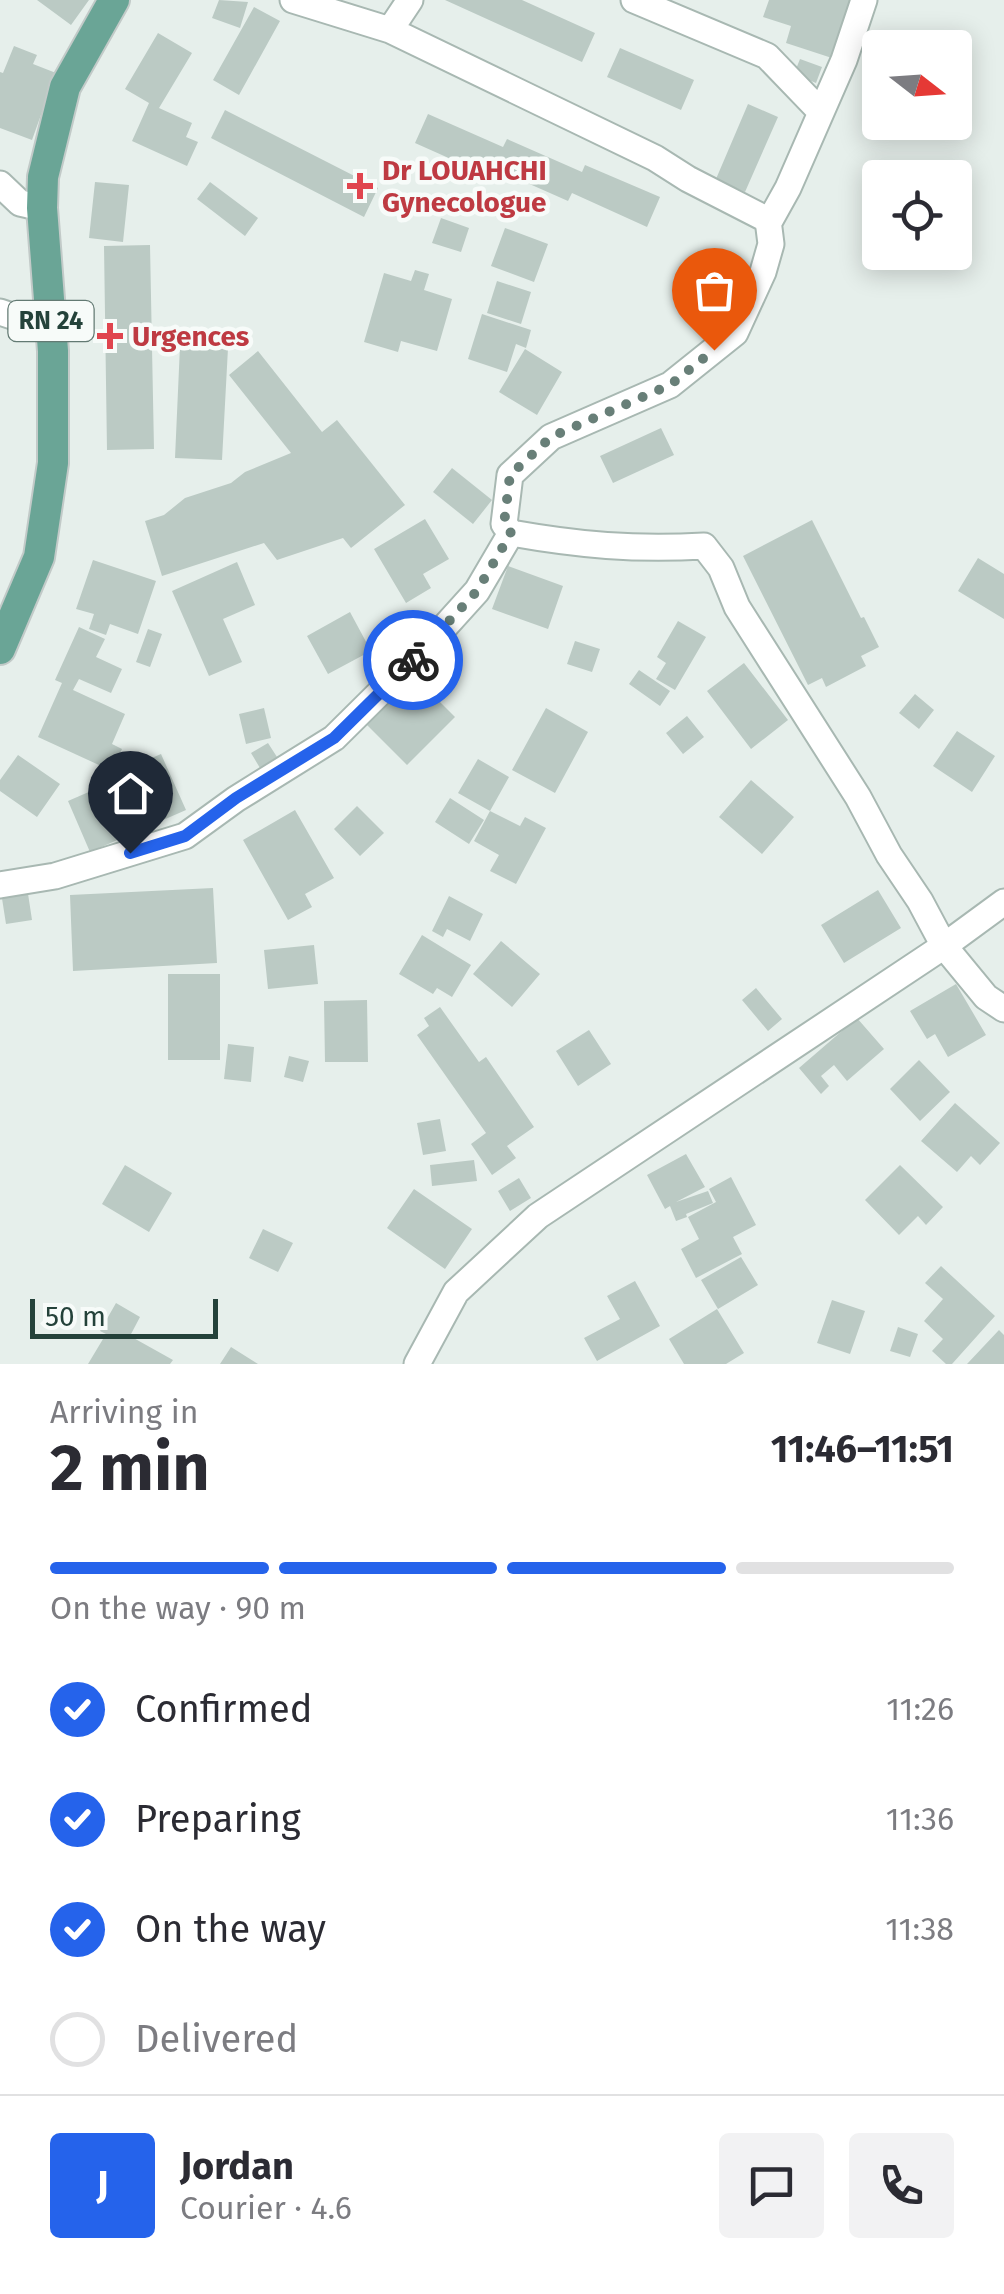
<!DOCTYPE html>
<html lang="en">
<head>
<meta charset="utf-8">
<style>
	:root { --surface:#fff; --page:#f2f2f3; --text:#2b2b33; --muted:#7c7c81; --line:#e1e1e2; --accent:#2563eb }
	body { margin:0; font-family:"Fira Sans",sans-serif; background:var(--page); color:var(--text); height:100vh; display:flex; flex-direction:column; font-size:38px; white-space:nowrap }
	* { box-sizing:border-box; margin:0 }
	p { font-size:32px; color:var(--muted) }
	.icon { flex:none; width:55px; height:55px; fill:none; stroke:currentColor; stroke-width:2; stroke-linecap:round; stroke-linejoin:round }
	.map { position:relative; height:1364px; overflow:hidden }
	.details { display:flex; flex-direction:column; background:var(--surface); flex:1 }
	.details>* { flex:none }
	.needle { width:65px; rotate:107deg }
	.tools { position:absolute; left:862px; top:30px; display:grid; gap:20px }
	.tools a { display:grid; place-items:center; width:110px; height:110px; border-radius:10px; background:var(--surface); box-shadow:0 5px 25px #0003; font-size:50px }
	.scale { position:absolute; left:30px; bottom:25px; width:188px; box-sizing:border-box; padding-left:10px; border:5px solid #24423a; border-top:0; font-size:28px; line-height:35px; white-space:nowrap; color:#24423a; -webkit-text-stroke:8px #f7fbf9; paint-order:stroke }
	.pin { position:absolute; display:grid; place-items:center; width:85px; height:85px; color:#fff; margin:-102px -42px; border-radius:50% 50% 50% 0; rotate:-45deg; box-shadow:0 0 10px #0007 }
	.pin .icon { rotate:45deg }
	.courier { position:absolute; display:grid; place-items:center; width:100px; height:100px; margin:-50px; border:8px solid #2563eb; border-radius:50%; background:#fff; color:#222; box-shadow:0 2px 12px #0007 }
	.overview em { font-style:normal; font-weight:700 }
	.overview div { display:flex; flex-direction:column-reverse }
	.overview { display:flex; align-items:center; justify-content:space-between; height:170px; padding:0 50px }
	h1 { font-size:65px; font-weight:700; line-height:75px }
	.bar { display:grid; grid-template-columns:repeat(4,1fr); gap:15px 10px; align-content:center; height:120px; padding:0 50px }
	.bar i { height:12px; border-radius:8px; background:var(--line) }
	.bar .selected { background:var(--accent) }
	.bar p { grid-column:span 4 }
	.line { display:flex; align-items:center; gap:25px; padding:0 50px; border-top:2px solid var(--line) }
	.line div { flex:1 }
	.round { display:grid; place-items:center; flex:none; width:105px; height:105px; border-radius:10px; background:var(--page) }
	ol { padding:0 50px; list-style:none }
	li { display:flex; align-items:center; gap:30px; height:110px }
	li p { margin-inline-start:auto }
	li .icon { padding:10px; border-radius:50%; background:var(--accent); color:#fff; stroke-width:4 }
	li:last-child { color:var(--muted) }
	li i { width:55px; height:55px; border:5px solid var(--line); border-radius:50% }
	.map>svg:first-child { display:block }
	.building { fill:#bbcac4 }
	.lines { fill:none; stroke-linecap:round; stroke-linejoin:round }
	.minor-casing { stroke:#a8b8b2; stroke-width:29 }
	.major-casing { stroke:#c2cac8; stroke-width:34 }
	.minor { stroke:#fff; stroke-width:25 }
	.major { stroke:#6aa596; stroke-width:30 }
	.done { stroke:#687f78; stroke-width:10; stroke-dasharray:0 18 }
	.route { stroke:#2563eb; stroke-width:12 }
	.health-dot { fill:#e0444e; stroke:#f7fbf9; stroke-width:4 }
	.labels { text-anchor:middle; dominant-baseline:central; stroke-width:9; stroke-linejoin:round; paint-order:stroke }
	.shield { fill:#f7fbf9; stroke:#637a73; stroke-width:2.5 }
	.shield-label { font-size:25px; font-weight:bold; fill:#24423a }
	.health-label { font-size:28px; font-weight:bold; fill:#be3a42; stroke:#f7fbf9; text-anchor:start }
</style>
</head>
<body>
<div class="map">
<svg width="1004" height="1364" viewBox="0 0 1004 1364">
	<rect width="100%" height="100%" fill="#e6efeb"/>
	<path class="building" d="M37,0H89L71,25Z
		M219,0L248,2L240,28L212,18Z
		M445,0H522L595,33L582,62Z
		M769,0H855L835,59L786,43L791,26L763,17Z
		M254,7L280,21L239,95L213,80Z
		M158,33L192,53L159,108L192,123L186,137L198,142L187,166L132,141L149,103L125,89Z
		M14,46L37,55L33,64L56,73L32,140L0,128V72L3,73Z
		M620,48L694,80L681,110L607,77Z
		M800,59L822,67L816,83L794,74Z
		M748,104L778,117L745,192L716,179Z
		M225,110L378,188L364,217L211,138Z
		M428,114L503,147L507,139L582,172L585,165L660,197L647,227L572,193L568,201L493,168L489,176L415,143Z
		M95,182L129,185L123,242L89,238Z
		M210,182L258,218L245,236L197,199Z
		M441,218L469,228L461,252L432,243Z
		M505,228L548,244L534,282L491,266Z
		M150,245L154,449L107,450L104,246Z
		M415,270L429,274L424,290L452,299L437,351L401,341L398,352L364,342L384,273L411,281Z
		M497,281L531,292L521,324L487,313Z
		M482,314L531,330L526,348L516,344L507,372L468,359Z
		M180,346L228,348L222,460L175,458Z
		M525,349L562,372L537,415L499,392Z
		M258,351L322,432L337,420L405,505L351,548L343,538L277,560L264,543L162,576L145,521L164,515L185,498L231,483L245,472L291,453L229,375Z
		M661,428L674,455L613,483L600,456Z
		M452,468L492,500L473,524L433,492Z
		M425,519L449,559L423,574L431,588L406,603L374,549Z
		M812,520L861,618L864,617L879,647L861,656L866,666L826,687L822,678L808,685L743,556Z
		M978,558L1004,574V619L958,591Z
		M93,560L156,581L138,634L110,624L106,635L89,629L94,614L76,609Z
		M237,562L255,605L223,619L242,662L209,676L172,591Z
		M508,566L563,586L548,629L492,609Z
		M350,612L371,651L328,674L307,636Z
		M678,621L706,637L675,690L656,679L666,663L657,657Z
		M79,627L105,639L96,657L122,669L111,693L79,679L73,690L125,714L112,744L122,749L112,771L38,737L62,683L55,680Z
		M148,629L162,634L150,667L136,662Z
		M575,641L600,649L592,672L567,664Z
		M744,663L788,720L751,749L707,691Z
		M639,670L670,691L660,706L629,684Z
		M414,676L455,717L407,765L366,724Z
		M915,694L934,710L919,729L899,713Z
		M264,708L271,738L246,744L239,714Z
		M546,708L588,732L555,793L512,770Z
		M687,716L704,737L683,754L666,733Z
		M957,731L995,756L972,792L933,766Z
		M268,743L277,757L260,768L251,753Z
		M161,754L186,810L90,852L68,801L114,781L112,775Z
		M18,755L60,784L37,817L0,791V780Z
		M478,759L509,777L490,811L458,793Z
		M751,780L794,817L762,854L719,817Z
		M450,798L484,820L469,844L435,822Z
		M357,806L384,833L360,856L334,829Z
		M295,810L334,878L305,894L312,907L288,920L243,840Z
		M490,811L520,826L525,817L546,828L516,884L490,871L499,855L474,841Z
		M27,887L32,920L6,924L1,892Z
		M213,888L217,963L73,971L70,895Z
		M878,890L901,928L844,963L821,925Z
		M449,896L483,914L470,941L447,929L443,937L432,931Z
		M422,935L471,965L452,997L437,988L433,994L399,974Z
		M501,941L540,974L512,1007L473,974Z
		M314,945L318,984L268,989L264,950Z
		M168,974H220V1060H168Z
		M956,984L986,1035L948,1057L935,1034L927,1039L910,1011Z
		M756,988L782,1019L768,1031L742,1000Z
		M367,1000L368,1062H325L324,1001Z
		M440,1007L479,1062L486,1057L534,1127L507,1146L516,1158L492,1175L471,1144L486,1133L417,1035L429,1026L424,1018Z
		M857,1018L884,1049L847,1081L834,1065L821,1076L829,1086L821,1094L799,1068Z
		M589,1030L611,1064L578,1086L556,1051Z
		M228,1044L254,1047L251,1082L224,1079Z
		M289,1056L309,1061L303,1082L284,1077Z
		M919,1060L950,1092L920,1121L890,1089Z
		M955,1103L1000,1143L980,1165L971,1156L957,1172L921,1141Z
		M440,1119L446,1151L423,1155L417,1123Z
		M686,1154L705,1187L676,1202L708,1191L713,1203L686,1214L687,1217L676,1221L670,1206L665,1209L647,1175Z
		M474,1160L477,1181L432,1186L430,1165Z
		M125,1165L172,1193L149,1232L102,1204Z
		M900,1165L943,1207L926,1225L918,1216L899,1235L865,1200Z
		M731,1177L756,1225L733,1237L742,1254L696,1278L681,1249L699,1239L688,1217L716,1202L709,1189Z
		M519,1178L531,1198L510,1211L498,1191Z
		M414,1189L472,1229L445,1269L387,1228Z
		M263,1229L293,1243L278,1272L249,1258Z
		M741,1257L758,1285L718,1309L701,1280Z
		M941,1266L995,1316L952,1364H946L932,1351L943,1339L924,1321L943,1299L925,1283Z
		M635,1281L660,1326L597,1361L584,1338L620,1319L607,1296Z
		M832,1300L865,1311L850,1354L817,1343Z
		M116,1303L140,1317L130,1336L173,1360L170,1364H88L106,1334L100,1331Z
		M717,1309L744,1353L726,1364H684L669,1339Z
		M898,1327L918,1334L910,1357L890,1351Z
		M999,1330L1004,1335V1364H967Z
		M231,1347L258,1364H220Z"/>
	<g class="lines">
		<defs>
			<path id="minor" d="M293,0L390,30L655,158L688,179L768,220L771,244L763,272L735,333L670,385L551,437L510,475L504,524L511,533C579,545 634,550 704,546L721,568L737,607L858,797L889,855L920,901L944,946L1004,902
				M634,0L767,56L820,111
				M390,30L410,0
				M0,184L20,203L42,208
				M768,224L788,188L844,60L864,0
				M0,312L51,329
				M0,885L55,876L185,836L236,799L334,738L430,643L477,591L511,533
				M417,1364L456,1292L538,1216L944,946L986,997L1004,1009"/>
			<path id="major" d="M0,649L39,557L53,463V351L42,208L43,177L65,87L114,0"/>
		</defs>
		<use href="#minor" class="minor-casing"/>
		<use href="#major" class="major-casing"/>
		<use href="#minor" class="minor"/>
		<use href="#major" class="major"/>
	</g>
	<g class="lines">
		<path class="done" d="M413,660L477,591L511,533L504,524L510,475L551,437L670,385L714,350"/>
		<path class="route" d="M130,853L185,836L236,798L334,738L413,660"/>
	</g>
	<g class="health-dot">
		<path d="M355 171h10v10h10v10h-10v10h-10v-10h-10v-10h10z"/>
		<path d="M105 321h10v10h10v10h-10v10h-10v-10h-10v-10h10z"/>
	</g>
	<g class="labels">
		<rect class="shield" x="8.5" y="301" width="85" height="40" rx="8"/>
		<g class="shield-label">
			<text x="51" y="321">RN 24</text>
		</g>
		<g class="health-label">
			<text x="382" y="170">Dr LOUAHCHI<tspan x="382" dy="32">Gynecologue</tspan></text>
			<text x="132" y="336">Urgences</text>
		</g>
	</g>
</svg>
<div class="tools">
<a><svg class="needle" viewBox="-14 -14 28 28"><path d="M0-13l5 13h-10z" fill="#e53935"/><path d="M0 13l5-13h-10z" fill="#7c7c81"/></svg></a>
<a><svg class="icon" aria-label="locate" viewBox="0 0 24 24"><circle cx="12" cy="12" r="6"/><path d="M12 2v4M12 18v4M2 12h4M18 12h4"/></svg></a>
</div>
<div class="scale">50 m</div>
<div class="pin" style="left:714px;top:350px;background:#ea580c"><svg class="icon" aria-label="bag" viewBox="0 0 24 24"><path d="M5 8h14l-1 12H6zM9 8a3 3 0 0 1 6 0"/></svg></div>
<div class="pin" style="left:130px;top:853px;background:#1f2937"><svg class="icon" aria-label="home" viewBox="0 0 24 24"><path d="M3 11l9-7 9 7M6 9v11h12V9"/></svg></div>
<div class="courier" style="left:413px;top:660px"><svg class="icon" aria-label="bike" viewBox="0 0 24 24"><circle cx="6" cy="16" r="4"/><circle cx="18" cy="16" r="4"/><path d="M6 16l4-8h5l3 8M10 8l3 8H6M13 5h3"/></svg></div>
</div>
<section class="details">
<div class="overview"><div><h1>2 min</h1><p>Arriving in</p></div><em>11:46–11:51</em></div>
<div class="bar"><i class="selected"></i><i class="selected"></i><i class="selected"></i><i></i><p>On the way · 90 m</p></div>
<ol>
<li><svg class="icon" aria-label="check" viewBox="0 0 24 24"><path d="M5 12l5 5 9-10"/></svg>Confirmed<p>11:26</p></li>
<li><svg class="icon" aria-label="check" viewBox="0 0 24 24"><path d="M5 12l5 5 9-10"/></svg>Preparing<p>11:36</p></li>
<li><svg class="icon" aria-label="check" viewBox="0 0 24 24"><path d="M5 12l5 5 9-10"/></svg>On the way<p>11:38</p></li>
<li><i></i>Delivered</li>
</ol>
<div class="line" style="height:180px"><b class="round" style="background:var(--accent);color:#fff">J</b><div><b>Jordan</b><p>Courier · 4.6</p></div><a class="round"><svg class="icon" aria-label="chat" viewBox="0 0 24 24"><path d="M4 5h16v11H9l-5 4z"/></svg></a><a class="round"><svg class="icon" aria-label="phone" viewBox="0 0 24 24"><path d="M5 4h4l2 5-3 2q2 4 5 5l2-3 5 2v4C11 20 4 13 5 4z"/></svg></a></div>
</section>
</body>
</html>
